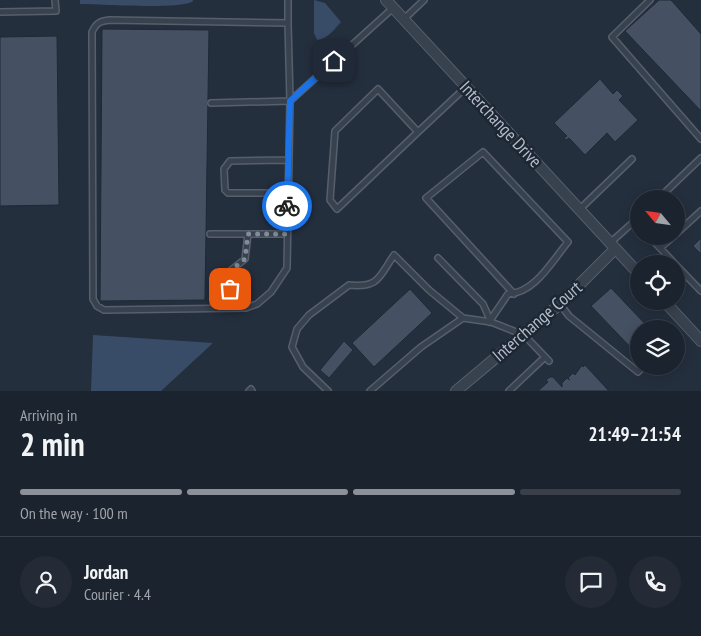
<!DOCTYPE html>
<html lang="en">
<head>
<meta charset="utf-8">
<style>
	:root { --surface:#1b232e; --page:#242b36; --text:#f1f3f6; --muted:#a0a4aa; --line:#39404a; --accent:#8c9099 }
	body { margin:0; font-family:"PT Sans Narrow",sans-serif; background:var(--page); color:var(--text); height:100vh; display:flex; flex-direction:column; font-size:19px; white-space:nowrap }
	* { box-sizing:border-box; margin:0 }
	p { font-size:16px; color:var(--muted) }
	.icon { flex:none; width:28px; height:28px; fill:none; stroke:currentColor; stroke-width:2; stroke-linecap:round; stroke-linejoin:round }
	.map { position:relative; height:391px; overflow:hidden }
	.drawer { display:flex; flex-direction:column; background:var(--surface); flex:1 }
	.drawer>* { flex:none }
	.needle { width:32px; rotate:299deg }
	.controls { position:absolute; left:630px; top:190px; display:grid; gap:10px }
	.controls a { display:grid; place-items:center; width:55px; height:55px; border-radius:50%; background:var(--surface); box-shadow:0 2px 12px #0003,0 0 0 1px var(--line); font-size:25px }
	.pin { position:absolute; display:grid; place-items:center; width:42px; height:42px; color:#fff; margin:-21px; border-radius:10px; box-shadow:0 2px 8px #0006 }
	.courier { position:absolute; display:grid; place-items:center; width:50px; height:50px; margin:-25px; border:4px solid #1a73e8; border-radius:50%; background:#fff; color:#222; box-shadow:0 1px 6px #0007 }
	.overview em { font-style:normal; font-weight:800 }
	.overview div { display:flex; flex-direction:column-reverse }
	.overview { display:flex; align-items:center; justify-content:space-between; height:85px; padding:0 20px }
	h1 { font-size:32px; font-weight:800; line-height:38px }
	.bar { display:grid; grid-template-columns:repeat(4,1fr); gap:8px 5px; align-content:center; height:60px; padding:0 20px }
	.bar i { height:6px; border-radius:4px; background:var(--line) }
	.bar .current { background:var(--accent) }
	.bar p { grid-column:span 4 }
	.line { display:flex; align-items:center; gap:12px; padding:0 20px; border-top:1px solid var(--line) }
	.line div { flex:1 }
	.round { display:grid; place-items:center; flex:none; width:52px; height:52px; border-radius:26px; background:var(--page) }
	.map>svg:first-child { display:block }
	.water { fill:#394c67 }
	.building { fill:#455162; stroke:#1f2835 }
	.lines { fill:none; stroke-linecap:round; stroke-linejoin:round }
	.service-casing { stroke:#565f6c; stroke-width:8 }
	.minor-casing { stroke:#565f6c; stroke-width:12 }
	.service { stroke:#38414e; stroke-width:5 }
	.minor { stroke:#38414e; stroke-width:10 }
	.done { stroke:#828b98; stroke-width:5; stroke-dasharray:0 9 }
	.route { stroke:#1a73e8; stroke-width:6 }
	.labels { text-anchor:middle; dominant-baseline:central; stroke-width:5; stroke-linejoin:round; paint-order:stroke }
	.street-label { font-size:18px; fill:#b4bcc9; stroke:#1d2633 }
</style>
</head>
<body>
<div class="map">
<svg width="701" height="391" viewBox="0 0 701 391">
	<rect width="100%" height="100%" fill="#242f3e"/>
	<path class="water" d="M80,0H193V1C183,10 98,4 80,4Z
		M314,0L325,3L341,22C334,30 327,39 317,40L314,33Z
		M93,335L213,343L161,391H91Z"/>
	<path class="building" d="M659,0H671L701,34V111L625,31Z
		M102,29L209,30L205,300L100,301Z
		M57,36L59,205L0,206V37Z
		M600,79L613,94L617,90L623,96L619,100L638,120L615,142L607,133L585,155L569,138L566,140L564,138L567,136L554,123Z
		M701,238V254L693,246Z
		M611,288L650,329H639V348L635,352L591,306Z
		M410,289L432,313L374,367L352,343Z
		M344,341L353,350L329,378L320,370Z
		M582,365L583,367L585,365L609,391H538L548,382L546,380L550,377H553L562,387V383L567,378L570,380L568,378L573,373L575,375Z"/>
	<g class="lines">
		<defs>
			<path id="service" d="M288,0V23
				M650,0L612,37L701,139
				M0,12L56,11L55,0
				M404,19L424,0
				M211,103L290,101L288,23L110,20C100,21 96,23 92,32L93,299L97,306L104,310L246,308L257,304L271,292L287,268L290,101L393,8
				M418,132L337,209L330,200L335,131L378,89L418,132L466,87
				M287,193H228L225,190L224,169L230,161L287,160
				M658,199L701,158
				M580,209L632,159
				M210,234H287
				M676,234L701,211
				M649,236L675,264
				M610,243L639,217
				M660,248L674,236
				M438,258L483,304L491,322
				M676,265L701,291
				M560,304L569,316L638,372L644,366
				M231,308L230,271L245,259L248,234
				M489,322L508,294C535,293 552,261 568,242L483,152L426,198L514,294
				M249,391L251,389L252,391
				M328,391L303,367L292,347L297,329L309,315L349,285C379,288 379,277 394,255L429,290L463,318
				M370,391L421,347L463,318L491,322L524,335L549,361
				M509,391L545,357"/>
			<path id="minor" d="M386,0L639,274
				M664,301L701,341
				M456,391L560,304L615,249"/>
		</defs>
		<use href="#service" class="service-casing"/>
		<use href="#minor" class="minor-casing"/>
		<use href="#service" class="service"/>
		<use href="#minor" class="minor"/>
	</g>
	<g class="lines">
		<path class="done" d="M230,289V271L245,259L248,234H287V206"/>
		<path class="route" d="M287,206L290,101L334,61"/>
	</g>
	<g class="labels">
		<g class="street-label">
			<text transform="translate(501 124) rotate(47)">Interchange Drive</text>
			<text transform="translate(537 321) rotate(-41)">Interchange Court</text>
		</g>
	</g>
</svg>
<div class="controls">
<a><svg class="needle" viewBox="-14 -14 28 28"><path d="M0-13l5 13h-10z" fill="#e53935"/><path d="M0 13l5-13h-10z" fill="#a0a4aa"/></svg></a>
<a><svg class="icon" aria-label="locate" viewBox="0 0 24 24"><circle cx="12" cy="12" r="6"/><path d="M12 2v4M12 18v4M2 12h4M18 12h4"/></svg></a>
<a><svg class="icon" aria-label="layers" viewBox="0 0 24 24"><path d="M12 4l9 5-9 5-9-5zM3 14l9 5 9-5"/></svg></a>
</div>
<div class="pin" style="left:230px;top:289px;background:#ea580c"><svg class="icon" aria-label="bag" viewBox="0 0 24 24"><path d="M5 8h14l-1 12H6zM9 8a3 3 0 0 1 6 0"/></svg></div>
<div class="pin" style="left:334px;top:61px;background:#1f2937"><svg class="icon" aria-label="home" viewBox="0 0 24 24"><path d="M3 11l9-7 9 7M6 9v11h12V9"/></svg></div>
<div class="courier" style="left:287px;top:206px"><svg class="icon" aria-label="bike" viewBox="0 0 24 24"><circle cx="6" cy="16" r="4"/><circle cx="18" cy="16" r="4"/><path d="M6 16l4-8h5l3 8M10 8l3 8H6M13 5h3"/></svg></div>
</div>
<section class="drawer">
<div class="overview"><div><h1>2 min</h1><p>Arriving in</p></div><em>21:49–21:54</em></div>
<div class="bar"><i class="current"></i><i class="current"></i><i class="current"></i><i></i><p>On the way · 100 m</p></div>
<div class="line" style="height:90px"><a class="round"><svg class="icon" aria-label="person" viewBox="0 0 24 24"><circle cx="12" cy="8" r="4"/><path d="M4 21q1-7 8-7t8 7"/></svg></a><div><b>Jordan</b><p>Courier · 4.4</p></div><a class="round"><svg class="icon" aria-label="chat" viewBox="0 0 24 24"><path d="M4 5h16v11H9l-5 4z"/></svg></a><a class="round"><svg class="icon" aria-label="phone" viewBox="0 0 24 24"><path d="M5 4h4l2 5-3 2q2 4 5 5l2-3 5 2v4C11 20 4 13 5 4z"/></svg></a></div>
</section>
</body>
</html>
